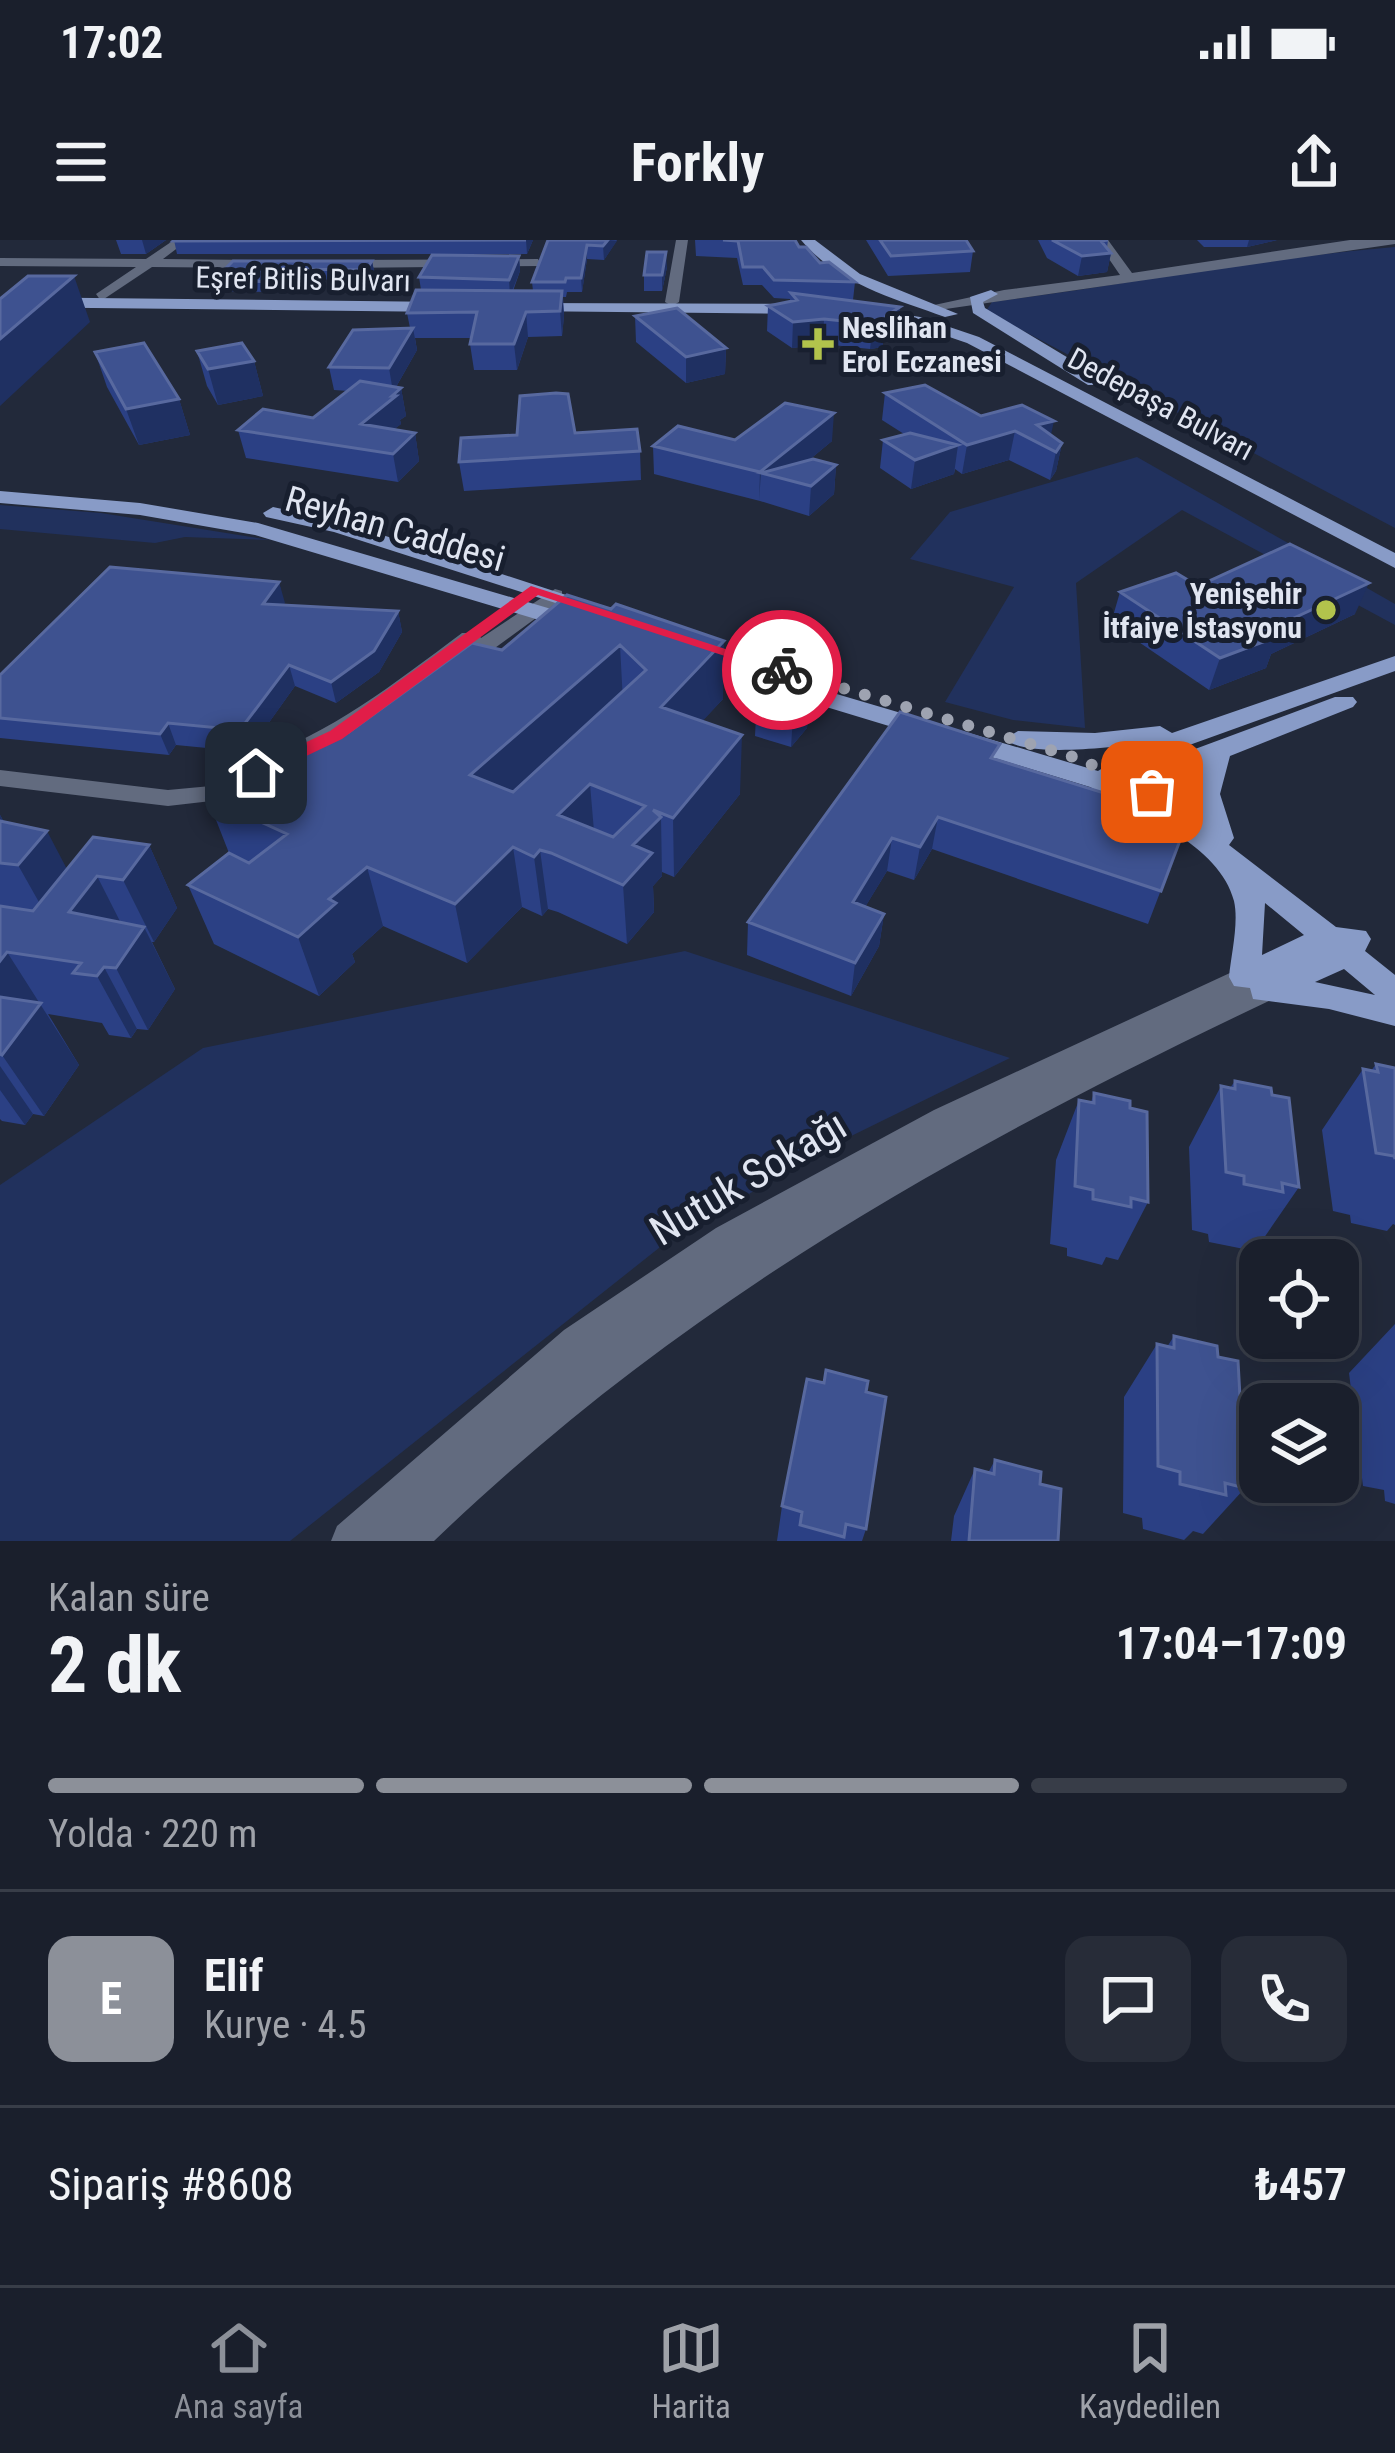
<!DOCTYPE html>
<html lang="tr">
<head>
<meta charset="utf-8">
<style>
	:root { --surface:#1a1f2c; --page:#272c38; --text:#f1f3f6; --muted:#9fa2a9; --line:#383d48; --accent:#8c9099 }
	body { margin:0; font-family:"Roboto Condensed",sans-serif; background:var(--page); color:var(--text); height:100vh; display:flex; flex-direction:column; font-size:45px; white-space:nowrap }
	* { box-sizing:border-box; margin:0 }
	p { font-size:39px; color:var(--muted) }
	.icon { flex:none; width:66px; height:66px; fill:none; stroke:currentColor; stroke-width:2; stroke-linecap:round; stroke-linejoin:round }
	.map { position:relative; height:1301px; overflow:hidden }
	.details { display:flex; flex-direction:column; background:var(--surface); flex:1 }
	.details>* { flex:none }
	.buttons { position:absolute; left:1239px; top:999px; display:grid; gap:24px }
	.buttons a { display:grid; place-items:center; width:120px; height:120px; border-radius:24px; background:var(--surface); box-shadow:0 12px 48px #0002,0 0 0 3px var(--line); font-size:60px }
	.pin { position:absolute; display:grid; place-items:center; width:102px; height:102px; color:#fff; margin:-51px; border-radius:24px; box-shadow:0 6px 18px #0006 }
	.courier { position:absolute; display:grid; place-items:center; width:120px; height:120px; margin:-60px; border:9px solid #e11d48; border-radius:50%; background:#fff; color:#222; box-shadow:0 3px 15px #0007 }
	.overview em { font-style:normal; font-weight:700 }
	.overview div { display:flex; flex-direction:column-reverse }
	.overview { display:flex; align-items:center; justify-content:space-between; height:204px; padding:0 48px }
	h1 { font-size:78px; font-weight:700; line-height:90px }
	.bar { display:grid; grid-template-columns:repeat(4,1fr); gap:18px 12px; align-content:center; height:144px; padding:0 48px }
	.bar i { height:15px; border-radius:9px; background:var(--line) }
	.bar .selected { background:var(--accent) }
	.bar p { grid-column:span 4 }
	.line { display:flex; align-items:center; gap:30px; padding:0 48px; border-top:3px solid var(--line) }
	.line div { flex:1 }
	.round { display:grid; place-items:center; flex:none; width:126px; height:126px; border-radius:24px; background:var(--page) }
	.status { display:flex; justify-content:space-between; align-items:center; height:84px; padding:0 60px; background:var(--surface); direction:ltr }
	.status svg { height:33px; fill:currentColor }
	header { display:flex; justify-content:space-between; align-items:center; height:156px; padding:0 48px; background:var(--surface); font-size:54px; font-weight:700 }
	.tabs { display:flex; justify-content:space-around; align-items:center; height:168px; border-top:3px solid var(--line); background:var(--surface); font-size:33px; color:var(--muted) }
	.tabs a { display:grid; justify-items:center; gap:6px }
	.tabs .selected { color:var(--accent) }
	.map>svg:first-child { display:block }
	.green { fill:#21315d }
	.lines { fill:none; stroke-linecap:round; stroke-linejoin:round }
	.street { fill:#626b7f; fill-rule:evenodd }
	.primary { fill:#889bc7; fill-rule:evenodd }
	.wall { fill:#2b4084 }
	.shaded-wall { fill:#1f3062 }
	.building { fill:#3e5290; stroke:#58699f; stroke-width:3; fill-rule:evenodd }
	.route { fill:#e11d48 }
	.done { stroke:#9ea3b1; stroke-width:12; stroke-dasharray:0 21.6 }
	.poi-dot { fill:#b2c34c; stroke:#181f2f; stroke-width:4.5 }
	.labels { text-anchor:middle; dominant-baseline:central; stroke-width:10; stroke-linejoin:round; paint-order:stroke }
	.far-street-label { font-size:30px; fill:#e0e5f1; stroke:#181f2f }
	.far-poi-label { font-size:30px; font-weight:bold; fill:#e0e5f1; stroke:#181f2f; text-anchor:start }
	.street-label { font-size:36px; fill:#e0e5f1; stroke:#181f2f }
	.near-street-label { font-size:42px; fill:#e0e5f1; stroke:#181f2f }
</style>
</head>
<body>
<div class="status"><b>17:02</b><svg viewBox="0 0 49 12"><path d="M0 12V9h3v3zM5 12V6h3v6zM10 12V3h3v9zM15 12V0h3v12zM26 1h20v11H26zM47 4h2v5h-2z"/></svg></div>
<header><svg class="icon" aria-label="menu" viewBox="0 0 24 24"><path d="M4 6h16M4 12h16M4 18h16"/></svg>Forkly<svg class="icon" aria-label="share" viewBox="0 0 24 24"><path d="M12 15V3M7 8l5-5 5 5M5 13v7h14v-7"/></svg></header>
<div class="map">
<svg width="1395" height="1301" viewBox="0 0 1395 1301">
	<rect width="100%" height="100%" fill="#22293a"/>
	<path class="green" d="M1395,7V288L986,71L992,62C1126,45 1260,18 1395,7Z
		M1137,217L1395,364V385L1182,270L1076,343L1085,488L1013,480L945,462L1014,347L910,319L950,272Z
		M0,265L101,273L270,300L185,297L155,303L0,289Z
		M685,711L1010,818L839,902L669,1000L290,1301H0V945L203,808Z"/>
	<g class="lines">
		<path class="street" d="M174,0H188L163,19L264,20L270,24L264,28L152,27L101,61L96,54L136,27L0,26V18L146,19Z
			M676,0H688L679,62L672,66L665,62Z
			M1096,0H1108L1132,33L1350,0H1395V4L932,71L925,67L1004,50L1120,35Z
			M538,19L542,26L338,28L332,24L338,20Z
			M555,349L562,351V359L466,429L458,431L448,425C384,473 321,524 242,542L255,544L258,550L255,556L168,566L0,546V530L168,550L211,546L207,540L210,534C312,508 379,455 462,393H478L481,398Z
			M1245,726L1255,729L1257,741L1275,742L1280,750L1275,758C960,908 688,1057 434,1301H331L337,1286L564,1090L716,988L934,870Z"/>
		<path class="primary" d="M801,0H815L860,34L958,74L945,77C893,58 838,44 801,0Z
			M991,50L998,54L983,62L985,68L1100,137V145H1088L973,73L970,57Z
			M0,57L446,62L454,67L446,72L0,67Z
			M524,63L806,64L814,69L806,74L519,71V65Z
			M860,67L920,77L979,97L1395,313V328L967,103L917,86L855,75V69Z
			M0,251L140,263L258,283L592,381L596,386L584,393L576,391L255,295L140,275L0,263Z
			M273,267L346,283L612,370L609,375H593L334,292L266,277L263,273Z
			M687,410L1098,531L1141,504C1112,507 1025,518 1005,499L1018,491L1095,493L1160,486L1172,493L1395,416V431L1145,521L1125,535L1335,457H1353L1357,462L1353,467L1230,516L1220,554L1234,598L1229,605L1336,687L1366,691L1371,699L1365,711L1395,735V786L1329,769L1253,759L1250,748L1234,746L1229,737C1231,715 1239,683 1234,661C1220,605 1139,573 1090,547L678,422L675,417ZM1197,529L1192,554L1200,586L1141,551ZM1265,663L1304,695L1262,715ZM1344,729L1375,755L1315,742Z"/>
	</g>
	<path class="wall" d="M116,0H166L146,14H121Z
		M174,0H533L527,14H177Z
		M548,0H617L604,20L587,19L582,52H567L566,57H563L564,76L562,96L528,97L517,130H474L470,104L472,98H415L417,110L396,147L401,148L406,176L400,180L401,184L394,189L415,193L419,221L398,242L246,218L238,190L313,178L348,151L334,150L329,127L410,88L407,73L421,50L419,37L519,16L520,31L513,51H533L532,42Z
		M695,0H795L799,7L820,23L855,42L853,60L844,59L900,67L897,92L883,101V107L870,109L823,104L792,108L767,91L768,66L790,62V59L774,58L762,45H743L737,18L696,16Z
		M866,0H966L973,11L970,32L888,36Z
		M1038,0H1108L1107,8L1111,13L1107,32L1078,36L1047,18Z
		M1197,0H1277L1247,7H1204Z
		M233,21H372L374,31L368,40L288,39L275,52L216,51L214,40Z
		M667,27L662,51H644V35Z
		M635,76L726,108L725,134L686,143L636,102Z
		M197,111L254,121L263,156L218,165L207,146Z
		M95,112L179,159L190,195L139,205L107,147Z
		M885,153L1051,195L1062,203L1056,231L1050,240L1009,220L962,234L955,229L954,234L911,249L880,228L883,200L904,194L882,180Z
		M575,193L640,211L641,240L464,251L459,222Z
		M735,200L832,201L809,220L836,225L834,254L809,276L760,261L654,234L653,206Z
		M279,342L284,365L398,371L402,392L379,432L336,463L295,446L248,512L176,505L169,515L0,498V435Z
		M1198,346L1355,374L1271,414L1266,428L1209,450L1111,383L1120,352Z
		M567,355L723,459L702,481L740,554L674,637L662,632V636L653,646L654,672L627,704L558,672L548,669L542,676L522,667L467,723L383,686L352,714L355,722L319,756L214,704L188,645L229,613L207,557L270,538L349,492L502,410Z
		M812,427L807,488L791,507L755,496L758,435Z
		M996,519L1188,579L1148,684L932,609L914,640L887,631L865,667L884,674L879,706L851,756L747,715L748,682Z
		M0,575L4,582L67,629L149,605L177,668L154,702H152L175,749L148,790L137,789L131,798L109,795L102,783L48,774L79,825L44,876L33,874L25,885L2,881L0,879Z
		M1376,824L1395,828V985L1393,984L1387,991L1351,983L1350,975L1333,971L1322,890L1363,829L1371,831Z
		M1235,841L1272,855L1299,947L1259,1005L1249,1002L1244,1009L1209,1002L1208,994L1192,990L1189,907L1221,846L1230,848Z
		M1094,853L1130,868L1148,962L1118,1020L1106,1017L1102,1025L1067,1016V1008L1050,1004L1056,920L1079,860L1091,862Z
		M1395,1084V1264L1385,1261L1384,1250L1363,1246L1349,1133Z
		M1174,1096L1218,1117L1245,1248L1203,1294L1193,1291L1184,1300L1143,1289L1142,1278L1123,1273L1124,1157L1157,1104L1167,1107Z
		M866,1152V1289L862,1301H777L782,1266Z
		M995,1220L1040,1244L1058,1301H951L954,1276L975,1229L988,1233Z"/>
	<path class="shaded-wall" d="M142,0H166L146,14Z
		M526,0H533L527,14Z
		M608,0L617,1L604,20L603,6Z
		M1249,0H1277L1247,7Z
		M587,5V19L582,52L581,38Z
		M666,12L667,27L662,51V35Z
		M1111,13L1107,32L1078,36L1082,16Z
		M519,16L520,31L510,56L509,40Z
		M372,21L374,31L368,40L366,30Z
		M286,29L288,39L275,52L273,42Z
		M74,36L90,82L0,166V99Z
		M562,51L564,76L562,96L560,71Z
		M900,67L897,92L883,101V107L870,109L873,84Z
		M526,72L528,97L517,130L514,104Z
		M824,79L823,104L792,108L793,82Z
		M413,88L417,110L393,152L389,128Z
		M726,108L725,134L686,143V117Z
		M254,121L263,156L218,165L208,129Z
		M401,148L406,176L400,180L401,184L369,210L361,184Z
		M179,159L190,195L139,205L126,169Z
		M834,173L832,201L786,239L761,233L759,261L760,232Z
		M1054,181L1048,208L1037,185Z
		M1015,191L1009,220L962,234L967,205Z
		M415,193L419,221L398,242L393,214Z
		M1062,203L1056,231L1050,240L1056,212Z
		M958,205L954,234L911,249L915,220Z
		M836,225L834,254L809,276L811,246Z
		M279,342L285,363L269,384L263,364Z
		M1369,343L1355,374L1271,414L1266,428L1209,450L1220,418L1268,390Z
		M398,371L402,392L379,432L336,463L331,442Z
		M724,401L723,459L662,525L661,467Z
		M620,405L623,462L481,594L470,535Z
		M289,425L295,446L248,512L240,490Z
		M812,427L807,488L791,507L795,446Z
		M168,483L176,505L169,515L160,494Z
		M742,495L740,554L674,637L673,578Z
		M590,544L595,603L558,575Z
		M0,575L23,618L47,591L80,654L53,687L18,625L0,623Z
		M661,577L662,636L653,646L654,672L627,704L623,645L633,605Z
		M938,577L932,609L914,640L920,607Z
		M892,598L887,631L848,695L853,662Z
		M149,605L177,668L154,702L123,640Z
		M513,607L522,667L467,723L455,664Z
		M540,610L548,669L542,676L534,617Z
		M367,627L383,686L352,714L355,722L319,756L298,697L329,659Z
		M97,636L129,699L104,727L137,789L131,798L97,736L69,672Z
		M884,674L879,706L851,756L855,723Z
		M144,687L175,749L148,790L116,728Z
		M7,712L79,825L44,876L2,815L0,791V721Z
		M0,826L33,874L25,885L0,850Z"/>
	<path class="building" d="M174,0H526L173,1Z
		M548,0H608L603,6L587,5L581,38H566L565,42H532Z
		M723,0H795L799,7H806L820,23L829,22L855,42L774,40L763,27H743L738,1Z
		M880,0H966L973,11L891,16Z
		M1052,0H1108L1101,1L1111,13L1082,16Z
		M647,12H666L662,35H644Z
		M432,15L519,16L509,40L419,37Z
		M233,21H372L366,30L286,29L273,42L214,40Z
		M28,36H74L0,99V59Z
		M416,50L562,51L560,71L526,72L514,104H470L477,72L407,73Z
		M791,53L900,67L886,76L885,82L873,84L824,79L793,82L768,66L797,60Z
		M677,68L726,108L686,117L635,76Z
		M413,88L389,128L329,127L353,90Z
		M144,103L179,159L126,169L95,112Z
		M242,103L254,121L208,129L197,111Z
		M360,141L401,148L392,156H396L361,184L415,193L393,214L238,190L263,169L313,178Z
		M925,145L981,176L1022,165L1054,181L1037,185L1062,203L1056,212L1015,191L967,205L885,153Z
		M556,153L568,154L575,193L637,189L640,211L459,222L461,198L517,195L520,156Z
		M785,163L834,173L760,232L653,206L678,186L735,200Z
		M910,193L958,205L915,220L883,200Z
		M813,219L836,225L811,246L761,233Z
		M1290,304L1369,343L1268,390L1279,396L1220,418L1120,352L1176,333L1198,346Z
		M110,327L279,342L263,364L398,371L374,411L331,442L289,425L240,490L168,483L160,494L0,478V435Z
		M567,355L611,369L616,364L724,401L661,467L742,495L673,578L653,570L661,577L633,605L652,613L623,645L551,613L540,610L534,617L513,607L455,664L367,627L329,659L336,663L298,697L188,645L229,613L249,623L287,594L207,557L244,530L270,538L338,487L349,492L472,403L502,410ZM620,405L646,430L513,552L470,535ZM590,544L645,566L613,597L558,575Z
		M775,416L812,427L795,446L758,435Z
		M900,472L1000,504L991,518L1188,579L1161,651L938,577L920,607L892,598L853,662L884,674L855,723L748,682Z
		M0,581L47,591L18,625L0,623Z
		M93,597L149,605L123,640L97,636L69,672L144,687L116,728L104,727L97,736L73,733L81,723L7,712L0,721V666L33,671Z
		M0,757L41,763L2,815L0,814Z
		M1376,824L1395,828V919L1394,916L1376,913L1363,829L1378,832Z
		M1235,841L1271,848L1272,855L1289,858L1299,947L1282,943L1283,952L1244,944V936L1226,932L1221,846L1235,849Z
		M1094,853L1130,861V868L1147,872L1148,962L1131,958V967L1093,959V950L1075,946L1079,860L1094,863Z
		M1174,1096L1217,1106L1218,1117L1238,1121L1245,1248L1225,1243L1226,1255L1180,1244V1232L1158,1226L1157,1104L1174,1108Z
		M826,1130L868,1141L866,1152L886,1157L866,1289L846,1284L844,1297L800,1285L802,1272L782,1266L807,1139L824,1143Z
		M995,1220L1041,1232L1040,1244L1061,1249L1058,1301H969L975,1229L994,1234Z"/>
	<path class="route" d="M531,346L790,430L777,433L538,355L342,499L262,537H249V529L330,491Z"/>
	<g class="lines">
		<path class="done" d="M782,430L1077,518L1152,552"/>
	</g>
	<g class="poi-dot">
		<path d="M812 86h12v12h12v12h-12v12h-12v-12h-12v-12h12z"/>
		<circle cx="1326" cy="370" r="12"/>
	</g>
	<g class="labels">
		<g class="far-street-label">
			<text transform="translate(303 39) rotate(1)">Eşref Bitlis Bulvarı</text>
			<text transform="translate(1161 164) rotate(28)">Dedepaşa Bulvarı</text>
		</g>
		<g class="far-poi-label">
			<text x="842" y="87">Neslihan<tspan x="842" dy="34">Erol Eczanesi</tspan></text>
			<text x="1302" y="353" text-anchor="end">Yenişehir<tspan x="1302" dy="34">İtfaiye İstasyonu</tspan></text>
		</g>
		<g class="street-label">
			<text transform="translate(395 289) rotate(16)">Reyhan Caddesi</text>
		</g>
		<g class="near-street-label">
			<text transform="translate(748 938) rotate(-31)">Nutuk Sokağı</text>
		</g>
	</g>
</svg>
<div class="buttons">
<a><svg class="icon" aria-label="locate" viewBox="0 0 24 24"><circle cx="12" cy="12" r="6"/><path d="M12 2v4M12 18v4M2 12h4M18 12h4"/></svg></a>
<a><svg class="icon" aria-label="layers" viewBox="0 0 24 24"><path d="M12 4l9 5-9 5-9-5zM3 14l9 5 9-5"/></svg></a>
</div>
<div class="pin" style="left:1152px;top:552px;background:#ea580c"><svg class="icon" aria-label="bag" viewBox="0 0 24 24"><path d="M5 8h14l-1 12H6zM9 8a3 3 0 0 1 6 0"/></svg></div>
<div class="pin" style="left:256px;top:533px;background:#1f2937"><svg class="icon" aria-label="home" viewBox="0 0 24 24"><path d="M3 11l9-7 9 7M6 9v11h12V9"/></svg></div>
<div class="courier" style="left:782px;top:430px"><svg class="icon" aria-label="bike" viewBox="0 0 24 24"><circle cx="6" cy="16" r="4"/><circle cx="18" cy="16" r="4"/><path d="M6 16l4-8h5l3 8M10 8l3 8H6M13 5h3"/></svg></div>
</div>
<section class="details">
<div class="overview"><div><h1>2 dk</h1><p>Kalan süre</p></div><em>17:04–17:09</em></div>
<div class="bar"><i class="selected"></i><i class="selected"></i><i class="selected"></i><i></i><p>Yolda · 220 m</p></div>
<div class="line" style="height:216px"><b class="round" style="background:var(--accent);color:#fff">E</b><div><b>Elif</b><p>Kurye · 4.5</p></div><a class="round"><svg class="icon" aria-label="chat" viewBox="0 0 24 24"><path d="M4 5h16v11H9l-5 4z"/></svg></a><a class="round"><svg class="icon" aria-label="phone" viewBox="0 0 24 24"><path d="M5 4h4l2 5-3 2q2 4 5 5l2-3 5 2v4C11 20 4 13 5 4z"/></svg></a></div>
<div class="line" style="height:156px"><div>Sipariş #8608</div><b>₺457</b></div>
</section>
<nav class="tabs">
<a class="selected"><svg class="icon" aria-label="home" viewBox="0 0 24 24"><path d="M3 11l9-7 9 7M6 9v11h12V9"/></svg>Ana sayfa</a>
<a><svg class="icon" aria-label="map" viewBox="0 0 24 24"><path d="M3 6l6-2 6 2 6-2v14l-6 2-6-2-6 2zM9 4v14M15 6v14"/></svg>Harita</a>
<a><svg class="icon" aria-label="saved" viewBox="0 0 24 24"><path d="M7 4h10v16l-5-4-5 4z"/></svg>Kaydedilen</a>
</nav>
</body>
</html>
